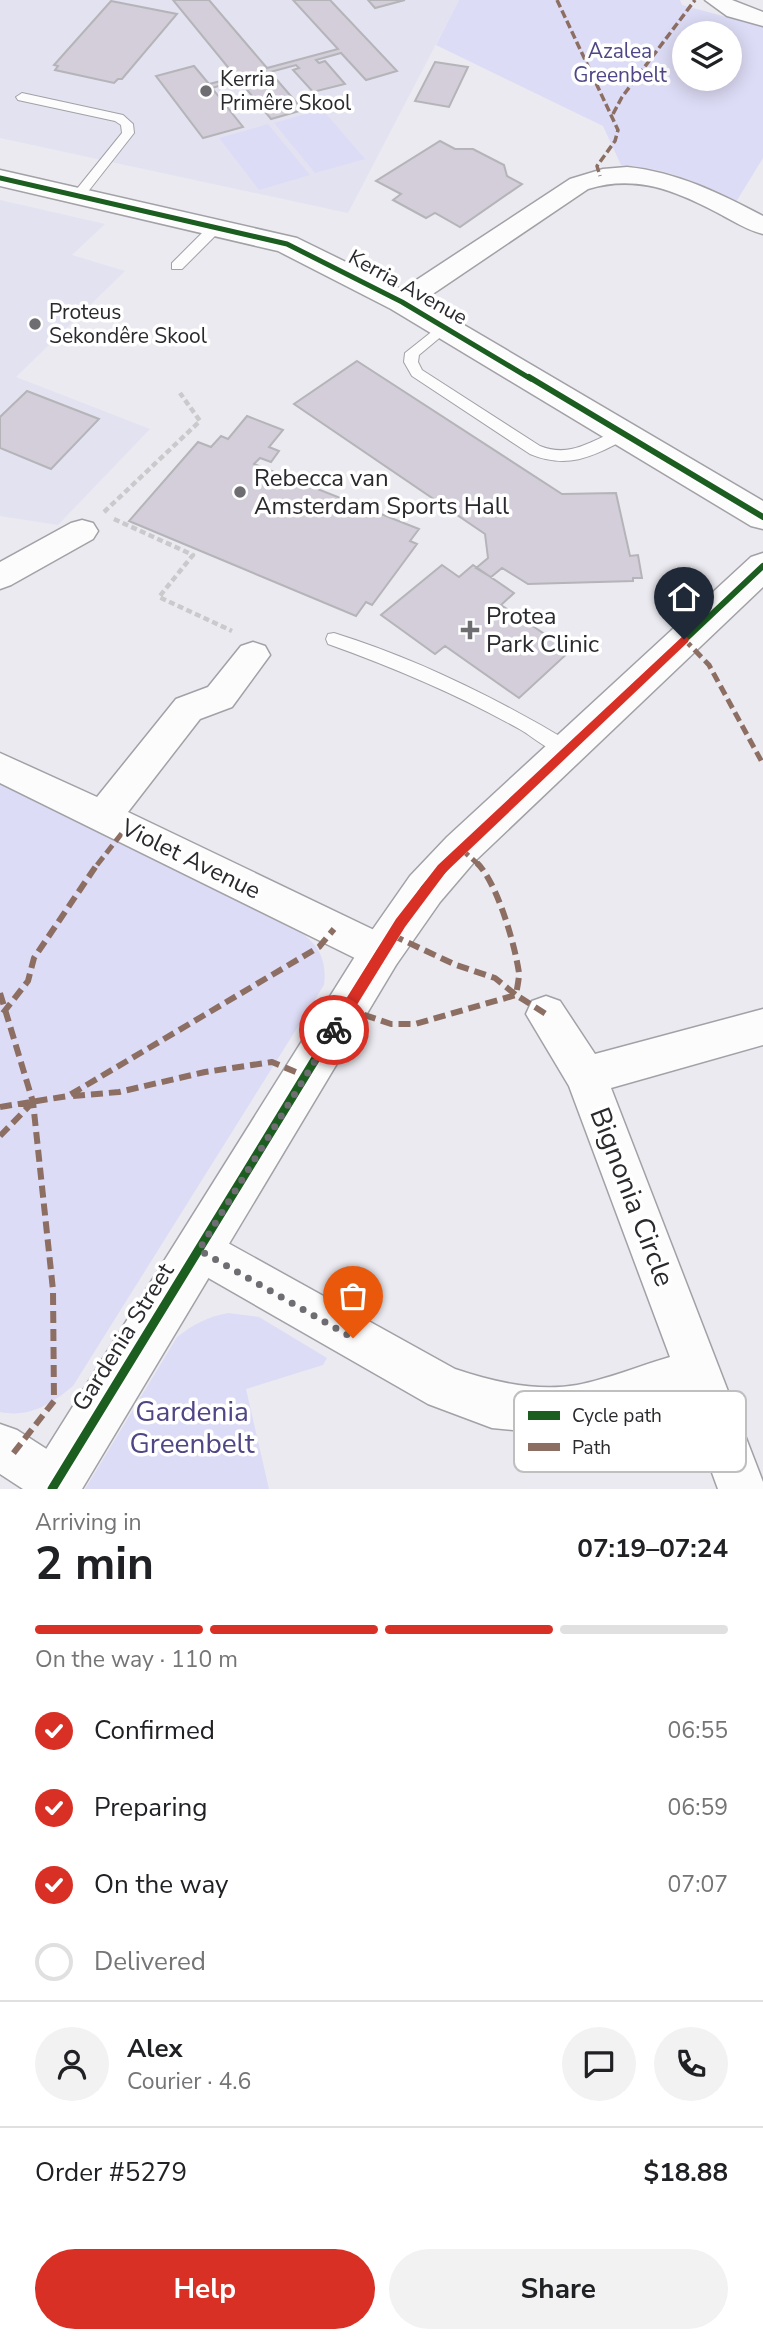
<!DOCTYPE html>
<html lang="en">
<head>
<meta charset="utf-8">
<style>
	:root { --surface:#fff; --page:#f2f2f2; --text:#202124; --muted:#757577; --line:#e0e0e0; --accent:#d93025 }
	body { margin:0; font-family:"Nunito Sans",sans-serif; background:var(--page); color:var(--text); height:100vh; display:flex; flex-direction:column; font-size:26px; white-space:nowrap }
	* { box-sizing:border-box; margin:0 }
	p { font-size:23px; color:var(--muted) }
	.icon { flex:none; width:38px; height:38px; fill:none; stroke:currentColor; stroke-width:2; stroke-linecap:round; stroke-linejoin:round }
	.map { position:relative; height:1489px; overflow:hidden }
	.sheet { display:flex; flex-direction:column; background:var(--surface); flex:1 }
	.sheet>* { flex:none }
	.controls { position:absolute; left:672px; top:21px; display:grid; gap:14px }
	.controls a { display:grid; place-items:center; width:70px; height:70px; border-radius:50%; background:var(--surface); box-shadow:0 4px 18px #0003; font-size:35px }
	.pin { position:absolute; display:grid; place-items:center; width:60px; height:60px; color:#fff; margin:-72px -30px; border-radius:50% 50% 50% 0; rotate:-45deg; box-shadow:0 0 7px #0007 }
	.pin .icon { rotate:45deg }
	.courier { position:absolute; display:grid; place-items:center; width:70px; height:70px; margin:-35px; border:5px solid #d93025; border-radius:50%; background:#fff; color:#222; box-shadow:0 2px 9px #0007 }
	.overview em { font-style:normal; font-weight:700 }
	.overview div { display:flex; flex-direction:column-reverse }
	.overview { display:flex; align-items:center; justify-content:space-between; height:119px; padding:0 35px }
	h1 { font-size:46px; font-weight:700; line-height:52px }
	.bar { display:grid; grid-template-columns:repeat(4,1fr); gap:10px 7px; align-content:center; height:84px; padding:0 35px }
	.bar i { height:9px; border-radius:5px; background:var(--line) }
	.bar .current { background:var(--accent) }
	.bar p { grid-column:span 4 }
	.line { display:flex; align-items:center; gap:18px; padding:0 35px; border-top:2px solid var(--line) }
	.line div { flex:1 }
	.round { display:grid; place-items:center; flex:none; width:74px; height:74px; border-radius:37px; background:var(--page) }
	ol { padding:0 35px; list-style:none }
	li { display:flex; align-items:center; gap:21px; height:77px }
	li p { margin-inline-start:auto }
	li .icon { padding:7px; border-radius:50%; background:var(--accent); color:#fff; stroke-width:4 }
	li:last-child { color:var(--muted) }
	li i { width:38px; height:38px; border:4px solid var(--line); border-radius:50% }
	.primary-button { display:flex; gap:14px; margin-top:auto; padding:14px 35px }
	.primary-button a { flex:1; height:80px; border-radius:42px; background:var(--accent); color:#fff; font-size:28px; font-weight:700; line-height:80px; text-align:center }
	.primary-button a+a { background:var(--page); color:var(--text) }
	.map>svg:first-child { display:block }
	.education { fill:#e3e2f1 }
	.green { fill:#dddcf6; fill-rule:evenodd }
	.building { fill:#d3ced9; stroke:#b5b4b8; stroke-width:2 }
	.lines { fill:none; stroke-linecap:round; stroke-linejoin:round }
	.lane-casing { stroke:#a1a1a6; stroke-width:2 }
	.street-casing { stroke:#a1a1a6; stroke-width:3 }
	.secondary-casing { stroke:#a1a1a6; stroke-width:3 }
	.path { stroke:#cacacc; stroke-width:4.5; stroke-dasharray:6 3.5; stroke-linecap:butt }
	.lane { fill:#fcfcfd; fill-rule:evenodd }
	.street { fill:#fcfcfd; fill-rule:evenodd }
	.secondary { fill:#fcfcfd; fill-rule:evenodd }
	.quiet-far2 { stroke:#8d6e63; stroke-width:3.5; stroke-dasharray:8 3.5; stroke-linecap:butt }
	.quiet-far1 { stroke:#8d6e63; stroke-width:5; stroke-dasharray:10 5; stroke-linecap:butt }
	.quiet { stroke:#8d6e63; stroke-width:6; stroke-dasharray:12 6; stroke-linecap:butt }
	.cycleway-far2-casing { stroke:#fff; stroke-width:9 }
	.cycleway-far1-casing { stroke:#fff; stroke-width:10 }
	.cycleway-casing { stroke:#fff; stroke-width:13 }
	.cycleway-far2 { stroke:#1b5e20; stroke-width:5 }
	.cycleway-far1 { stroke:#1b5e20; stroke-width:6 }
	.cycleway { stroke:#1b5e20; stroke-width:9 }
	.route { fill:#d93025 }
	.done { stroke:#6d6d72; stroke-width:7; stroke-dasharray:0 12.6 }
	.poi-dot { fill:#6d6d72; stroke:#fff; stroke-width:2.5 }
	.labels { text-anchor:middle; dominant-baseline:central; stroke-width:7; stroke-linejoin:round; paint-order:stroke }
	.far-park-label { font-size:21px; fill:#4f4785; stroke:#fff }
	.far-poi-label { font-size:21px; fill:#29292e; stroke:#fff; text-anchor:start }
	.far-street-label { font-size:21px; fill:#29292e; stroke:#fff }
	.poi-label { font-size:24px; fill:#29292e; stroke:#fff; text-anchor:start }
	.street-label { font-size:24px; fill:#29292e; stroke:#fff }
	.near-street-label { font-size:28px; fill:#29292e; stroke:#fff }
	.near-park-label { font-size:28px; fill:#4f4785; stroke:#fff }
	.key { fill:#fff; stroke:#bfbfc0; stroke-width:2 }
	.key-label { font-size:19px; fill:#29292e }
</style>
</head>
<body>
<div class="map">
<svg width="763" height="1489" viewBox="0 0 763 1489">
	<rect width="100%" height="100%" fill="#eaeaf0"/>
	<path class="education" d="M0,0H459L348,213L0,138Z
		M0,200L105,224L72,255L125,271L16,377L150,429L58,525L0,516Z"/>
	<path class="green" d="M459,0H680L682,5L763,27V158L736,202C693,181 671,169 621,165L603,126L436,45ZM684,33H730V79H684Z
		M322,109L365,159L315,173L274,123Z
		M268,124L310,175L259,190L219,138Z
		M0,782L299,931C319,945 327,960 324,985L73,1386C51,1404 30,1418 0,1412Z
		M228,1313L259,1317L327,1358L323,1365L246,1389L269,1489H85L177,1337C194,1324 207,1317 228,1313Z"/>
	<path class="building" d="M173,0H209L267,68L338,49L293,0H330L397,71L366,80L341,53L316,60L319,63L325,61L345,84L313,92L293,70L299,68L296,65L270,72L303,110L271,119L239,80L212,88L243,127L203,138L156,76L194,66L209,84L236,77Z
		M368,0H405L375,8Z
		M111,1L177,14L122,79H118L114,83L55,70L58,66L54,65Z
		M435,62L468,67L449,107L415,101Z
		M440,141L455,149H473L504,165L507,176L522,184L460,227L435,213L426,218L393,200L401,194L376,181Z
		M357,361L562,494L616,493L630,556L638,555L642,578H633V581L528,584L502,568L491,577L476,568L488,558L485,534L294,404Z
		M27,391L99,419L51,469L0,448V417Z
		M247,416L283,430L269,447L279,451L271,462L260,458L254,464L419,529L410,541L417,544L372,605L366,602L356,616L129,521L198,442L211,447L221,436L228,439Z
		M442,565L459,577L473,565L514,593L501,605L570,651L519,698L445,646L435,654L381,615Z"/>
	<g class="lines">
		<defs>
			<path id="lane" d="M22,93L123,115L133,124L134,133L83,198L78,199L72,195L122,133L121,125L115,121L18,100L16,97Z
				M216,223L221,224V230L182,269H172V263L211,224Z
				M444,322L449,324V330L419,355L418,362L422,370L540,446C573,459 593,438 623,429L630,434L628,438C593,456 569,470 530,454L412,376L404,362L405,353Z
				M334,633C418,659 498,699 573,744L576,749L573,754C557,759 535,738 521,730C459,695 395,668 328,644L326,639L328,634Z"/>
			<path id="street" d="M705,0H732L763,12V26L727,16Z
				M627,167C677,172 719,193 763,216V234C747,230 733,221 718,213C676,191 636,174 588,189L412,308L402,311L392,308L388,302L392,296L570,179L603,169Z
				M82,520L93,523L98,531L93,539L11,585L0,589V562L71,523Z
				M253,642L265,646L270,655L232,707L200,719L128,812L395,940L400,952L395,964L381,969L367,964L0,783V753L97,797L176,699L208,687L241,646Z
				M546,996L560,1001L595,1054L763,1009V1045L611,1088L763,1482V1489H718L685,1399L576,1431L542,1433L492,1428L428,1404L184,1264L177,1249L184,1234L199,1227L455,1369C493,1382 536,1392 577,1385C608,1379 639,1366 670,1357L569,1086L526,1014L532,1001Z
				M0,1424L17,1430L73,1466L80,1483L77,1489H23L0,1474Z"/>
			<path id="secondary" d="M0,170L297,238L413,295L763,501V529L751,526L391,309L278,251L0,186Z
				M763,553V587L475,861L440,902L396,965L82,1489H26L33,1470L366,939L410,876L447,837L751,557Z"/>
		</defs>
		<use href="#lane" class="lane-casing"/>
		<use href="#street" class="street-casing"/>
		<use href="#secondary" class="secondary-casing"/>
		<path class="path" d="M104,512L200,421L180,393
			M114,519L193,555L159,597L232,631"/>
		<use href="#lane" class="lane"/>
		<use href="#street" class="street"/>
		<use href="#secondary" class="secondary"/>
		<path class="quiet-far2" d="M557,0L618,130L615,141L597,166L600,176
			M613,114L622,97L695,0"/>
		<path class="quiet-far1" d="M684,639L709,665L763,764
			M461,849L479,865
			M97,865L126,828"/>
		<path class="quiet" d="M392,935L456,965L495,978L516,995C517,988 519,980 519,973C515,945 497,882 477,863
			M0,993L33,1102L53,1290L54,1401L12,1455
			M347,1009L391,1024H415L516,995L546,1014
			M3,1013L28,981L34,958L98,863
			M73,1096L119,1092L205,1072L272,1062L305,1076
			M0,1107L68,1096L319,947L334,929
			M0,1136L33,1102"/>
		<defs>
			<path id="cycleway-far2" d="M0,178L287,244L402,302L531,379"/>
			<path id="cycleway-far1" d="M529,377L763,517
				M446,865L763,566"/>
			<path id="cycleway" d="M52,1489L381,952L425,889L448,863"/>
		</defs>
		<use href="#cycleway-far2" class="cycleway-far2-casing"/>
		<use href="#cycleway-far1" class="cycleway-far1-casing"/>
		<use href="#cycleway" class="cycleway-casing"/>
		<use href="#cycleway-far2" class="cycleway-far2"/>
		<use href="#cycleway-far1" class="cycleway-far1"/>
		<use href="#cycleway" class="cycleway"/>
	</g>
	<path class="route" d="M684,635L689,639L688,642L446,872L405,927L339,1034H329V1026L396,919L438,865Z"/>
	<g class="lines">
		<path class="done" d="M334,1030L199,1250L353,1338"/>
	</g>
	<g class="poi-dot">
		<circle cx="206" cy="91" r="7"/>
		<circle cx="35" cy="324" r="7"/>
		<circle cx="240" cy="492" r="7"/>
		<path d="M466.5 619.5h7v7h7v7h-7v7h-7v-7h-7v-7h7z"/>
	</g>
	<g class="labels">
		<g class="far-park-label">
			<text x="620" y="51">Azalea<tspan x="620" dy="24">Greenbelt</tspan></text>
		</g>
		<g class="far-poi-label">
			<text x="220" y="79">Kerria<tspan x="220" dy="24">Primêre Skool</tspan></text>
			<text x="49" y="312">Proteus<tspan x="49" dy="24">Sekondêre Skool</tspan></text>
		</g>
		<g class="far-street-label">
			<text transform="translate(408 287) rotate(29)">Kerria Avenue</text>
		</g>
		<g class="poi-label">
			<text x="254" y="478">Rebecca van<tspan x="254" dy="28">Amsterdam Sports Hall</tspan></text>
			<text x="486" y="616">Protea<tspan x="486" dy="28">Park Clinic</tspan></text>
		</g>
		<g class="street-label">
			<text transform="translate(191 859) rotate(26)">Violet Avenue</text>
			<text transform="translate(123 1337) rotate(-58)">Gardenia Street</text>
		</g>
		<g class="near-street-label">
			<text transform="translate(632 1197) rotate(69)">Bignonia Circle</text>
		</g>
		<g class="near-park-label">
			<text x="192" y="1412">Gardenia<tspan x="192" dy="32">Greenbelt</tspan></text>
		</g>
	</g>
	<rect x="514" y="1391" width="232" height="81" rx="10" class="key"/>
	<rect x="528" y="1411" width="32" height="9" fill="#1b5e20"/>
	<rect x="528" y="1443" width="32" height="8" fill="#8d6e63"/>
	<g class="key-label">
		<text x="572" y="1422">Cycle path</text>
		<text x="572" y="1454">Path</text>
	</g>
</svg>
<div class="controls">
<a><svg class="icon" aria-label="layers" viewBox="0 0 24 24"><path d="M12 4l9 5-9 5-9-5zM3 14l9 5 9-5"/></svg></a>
</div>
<div class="pin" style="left:353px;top:1338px;background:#ea580c"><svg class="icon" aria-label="bag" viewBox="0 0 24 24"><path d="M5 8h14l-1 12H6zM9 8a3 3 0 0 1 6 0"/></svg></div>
<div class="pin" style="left:684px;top:639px;background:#1f2937"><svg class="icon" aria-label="home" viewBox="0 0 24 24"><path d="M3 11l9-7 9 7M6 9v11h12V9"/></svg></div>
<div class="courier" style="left:334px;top:1030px"><svg class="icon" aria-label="bike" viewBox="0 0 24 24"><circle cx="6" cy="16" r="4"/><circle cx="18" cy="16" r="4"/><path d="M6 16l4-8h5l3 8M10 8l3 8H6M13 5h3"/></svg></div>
</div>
<section class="sheet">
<div class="overview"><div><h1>2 min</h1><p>Arriving in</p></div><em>07:19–07:24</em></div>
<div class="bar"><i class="current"></i><i class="current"></i><i class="current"></i><i></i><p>On the way · 110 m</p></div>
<ol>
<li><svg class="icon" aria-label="check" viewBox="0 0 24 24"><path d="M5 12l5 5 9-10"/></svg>Confirmed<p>06:55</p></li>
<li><svg class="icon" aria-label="check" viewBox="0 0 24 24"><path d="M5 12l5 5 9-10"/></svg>Preparing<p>06:59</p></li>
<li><svg class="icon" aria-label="check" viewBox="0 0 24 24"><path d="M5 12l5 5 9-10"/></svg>On the way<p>07:07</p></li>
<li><i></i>Delivered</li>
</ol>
<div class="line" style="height:126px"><a class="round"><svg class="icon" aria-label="person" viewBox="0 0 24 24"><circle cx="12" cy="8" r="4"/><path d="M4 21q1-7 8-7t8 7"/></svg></a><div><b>Alex</b><p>Courier · 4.6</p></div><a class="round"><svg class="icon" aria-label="chat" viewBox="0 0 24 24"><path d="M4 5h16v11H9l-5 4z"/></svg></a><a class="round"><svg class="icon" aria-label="phone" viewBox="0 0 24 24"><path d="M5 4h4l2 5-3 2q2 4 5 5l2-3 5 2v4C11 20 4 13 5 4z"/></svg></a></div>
<div class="line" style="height:91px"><div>Order #5279</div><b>$18.88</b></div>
<div class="primary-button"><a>Help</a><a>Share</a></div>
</section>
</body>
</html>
